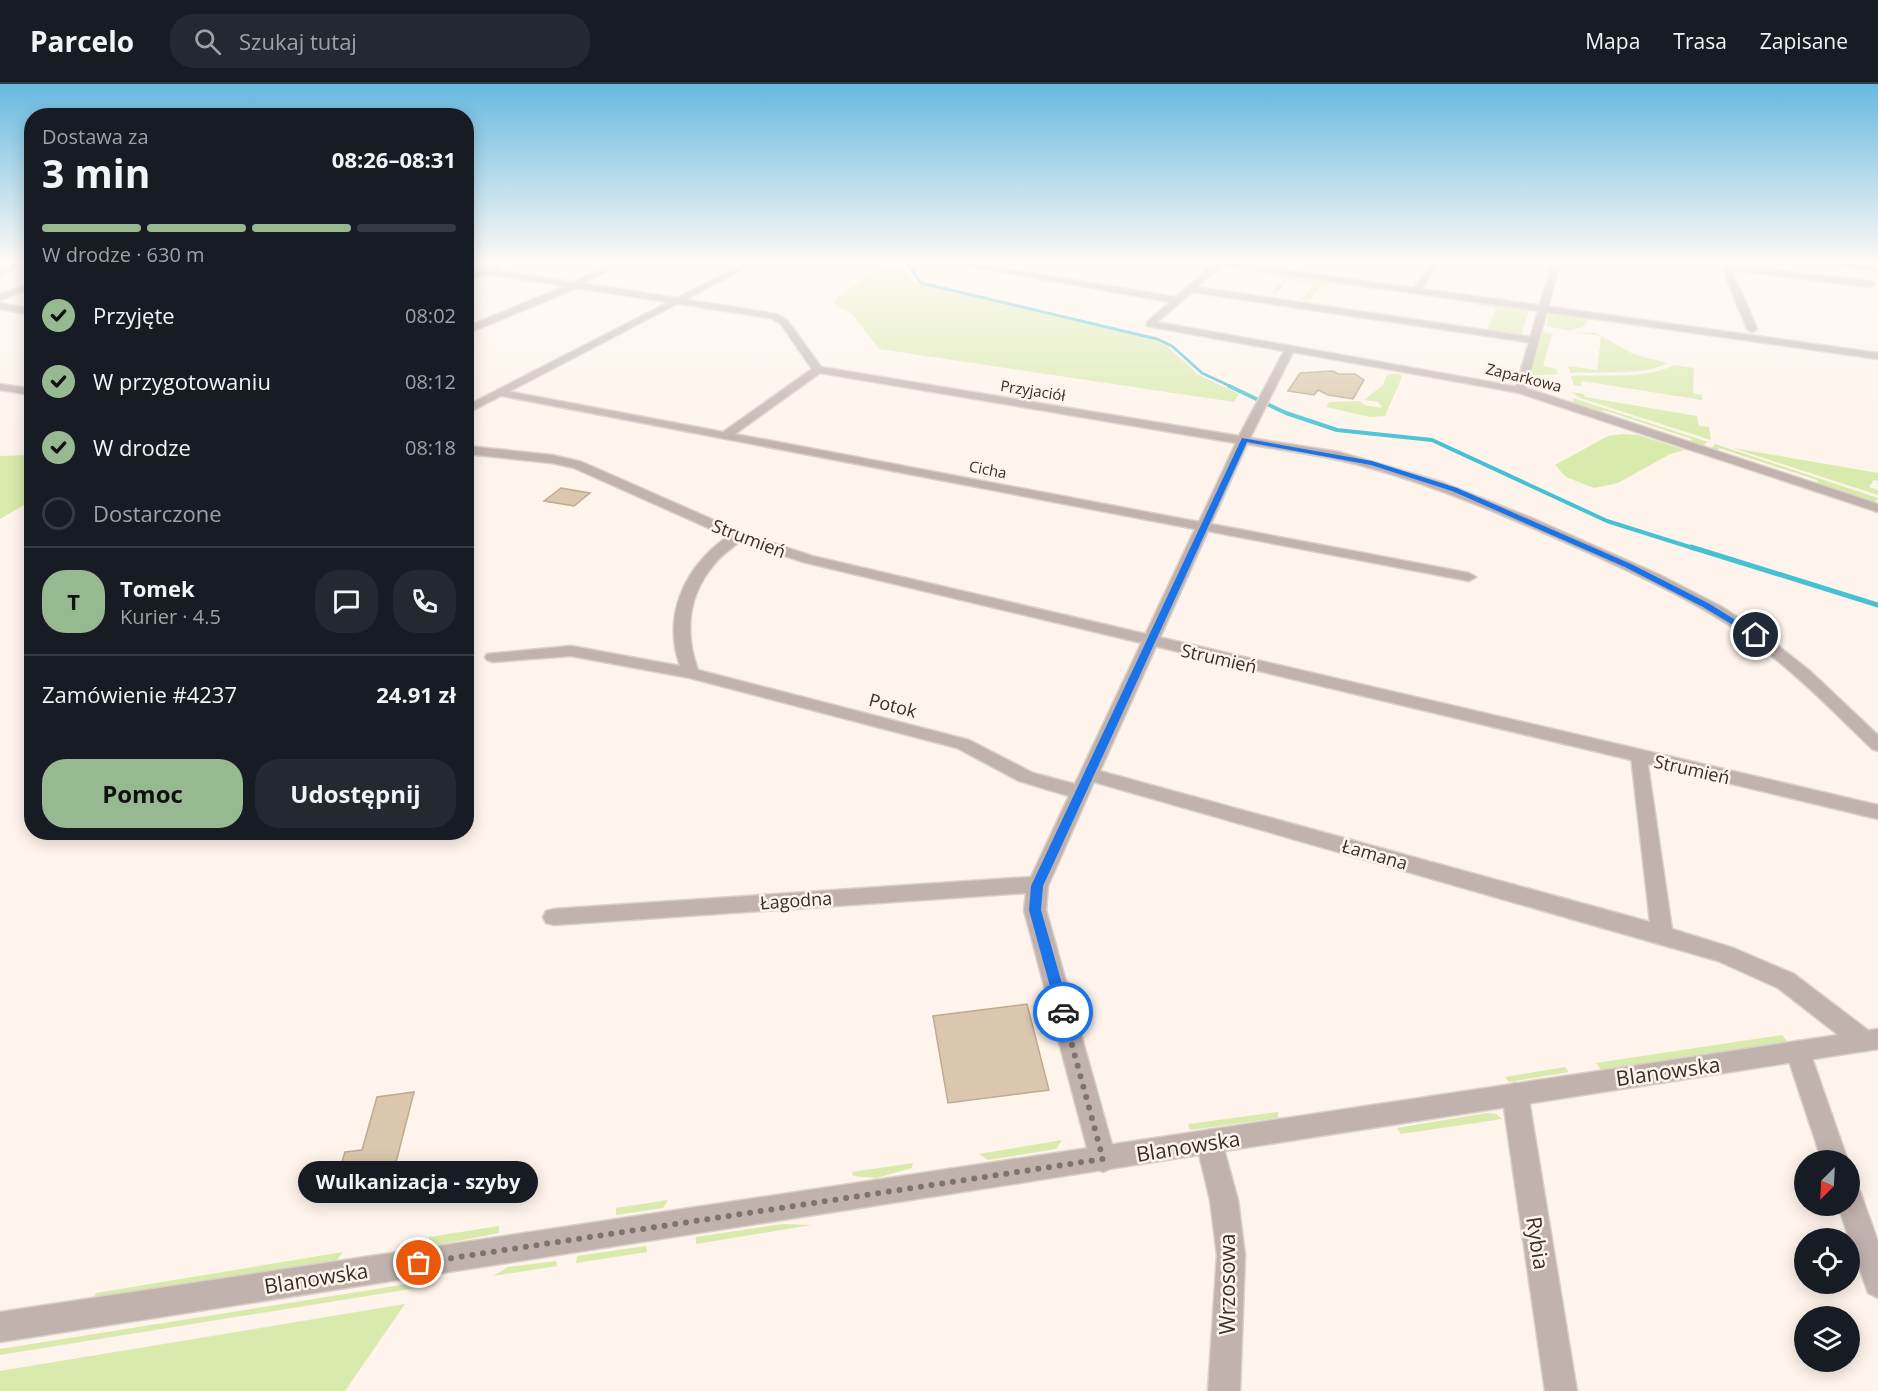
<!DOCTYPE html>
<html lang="pl">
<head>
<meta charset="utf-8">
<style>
	:root { --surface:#171b24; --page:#242831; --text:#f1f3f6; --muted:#9ea1a6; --line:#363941; --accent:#97b991 }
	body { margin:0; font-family:"Open Sans",sans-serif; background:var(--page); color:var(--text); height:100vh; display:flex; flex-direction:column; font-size:22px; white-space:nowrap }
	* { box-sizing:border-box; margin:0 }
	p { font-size:20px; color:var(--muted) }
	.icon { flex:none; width:33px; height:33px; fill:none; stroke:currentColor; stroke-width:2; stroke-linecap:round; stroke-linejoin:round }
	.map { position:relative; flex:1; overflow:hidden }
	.side { position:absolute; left:24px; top:24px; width:450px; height:732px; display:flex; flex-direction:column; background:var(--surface); border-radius:24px; box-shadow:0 3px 15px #0003 }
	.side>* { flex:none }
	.needle { width:39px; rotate:204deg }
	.buttons { position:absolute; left:1794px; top:1066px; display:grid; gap:12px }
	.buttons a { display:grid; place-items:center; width:66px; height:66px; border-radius:50%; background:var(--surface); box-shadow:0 3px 15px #0003; font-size:30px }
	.pin { position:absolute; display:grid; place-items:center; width:51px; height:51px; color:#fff; margin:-26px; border:3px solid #fff; border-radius:50%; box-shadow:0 2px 6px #0007 }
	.courier { position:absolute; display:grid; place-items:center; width:60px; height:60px; margin:-30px; border:4px solid #1a73e8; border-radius:50%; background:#fff; color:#222; box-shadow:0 2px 8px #0007 }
	.bubble { position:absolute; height:42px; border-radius:21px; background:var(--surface); box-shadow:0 3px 15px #0003; font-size:20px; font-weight:700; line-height:42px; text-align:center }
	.headline em { font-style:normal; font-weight:700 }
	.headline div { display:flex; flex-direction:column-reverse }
	.headline { display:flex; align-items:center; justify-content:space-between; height:102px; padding:0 18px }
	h1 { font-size:39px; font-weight:700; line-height:45px }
	.bar { display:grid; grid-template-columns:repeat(4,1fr); gap:9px 6px; align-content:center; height:72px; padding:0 18px }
	.bar i { height:8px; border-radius:4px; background:var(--line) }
	.bar .active { background:var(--accent) }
	.bar p { grid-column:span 4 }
	.line { display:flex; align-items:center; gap:15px; padding:0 18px; border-top:2px solid var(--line) }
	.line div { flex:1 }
	.round { display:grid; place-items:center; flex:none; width:63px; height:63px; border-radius:24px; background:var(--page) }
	ol { padding:0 18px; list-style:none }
	li { display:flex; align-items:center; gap:18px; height:66px }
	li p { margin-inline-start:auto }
	li .icon { padding:6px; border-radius:50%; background:var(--accent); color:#111; stroke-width:4 }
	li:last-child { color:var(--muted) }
	li i { width:33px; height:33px; border:3px solid var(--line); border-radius:50% }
	.cta { display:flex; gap:12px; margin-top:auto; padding:12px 18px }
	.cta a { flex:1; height:69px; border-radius:24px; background:var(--accent); color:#111; font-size:24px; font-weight:700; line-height:69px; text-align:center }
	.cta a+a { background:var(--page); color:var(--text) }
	header { display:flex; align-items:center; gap:36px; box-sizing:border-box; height:84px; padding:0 30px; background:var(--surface); border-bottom:2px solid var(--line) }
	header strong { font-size:28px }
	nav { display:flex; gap:33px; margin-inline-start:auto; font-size:21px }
	.search { width:420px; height:54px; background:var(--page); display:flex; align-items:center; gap:15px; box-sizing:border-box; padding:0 21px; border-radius:24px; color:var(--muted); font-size:22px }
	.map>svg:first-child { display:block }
	.green { fill:#d8eaac }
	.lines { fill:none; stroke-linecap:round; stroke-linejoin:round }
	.stream-far2 { stroke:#46c1d4; stroke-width:3 }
	.stream-far1 { stroke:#46c1d4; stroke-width:4 }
	.stream { stroke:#46c1d4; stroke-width:5 }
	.building { fill:#dac7ad; stroke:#bdab92; stroke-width:1.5 }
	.minor-casing { stroke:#dad1c8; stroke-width:3 }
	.tertiary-casing { stroke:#dad1c8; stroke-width:3 }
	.minor { fill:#c1b2ae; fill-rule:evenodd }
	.tertiary { fill:#c1b2ae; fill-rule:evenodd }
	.route { fill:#1a73e8 }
	.done { stroke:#7d746b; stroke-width:6; stroke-dasharray:0 10.8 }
	.labels { text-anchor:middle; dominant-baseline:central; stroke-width:5; stroke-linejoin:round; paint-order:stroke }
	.far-street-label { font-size:15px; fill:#382f26; stroke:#fef4eb }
	.street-label { font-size:18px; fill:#382f26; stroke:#fef4eb }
	.near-street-label { font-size:21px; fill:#382f26; stroke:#fef4eb }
</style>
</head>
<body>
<header>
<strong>Parcelo</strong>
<div class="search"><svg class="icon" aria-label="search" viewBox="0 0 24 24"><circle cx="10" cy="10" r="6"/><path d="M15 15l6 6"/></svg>Szukaj tutaj</div>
<nav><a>Mapa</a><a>Trasa</a><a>Zapisane</a></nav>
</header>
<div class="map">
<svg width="1878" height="1307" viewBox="0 0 1878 1307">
	<rect width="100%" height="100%" fill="#fef4eb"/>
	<path class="green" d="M885,179H899L915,199L1154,256L1167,262L1197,290L1239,310L1234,318L879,265L853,231L832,218Z
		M1282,190L1345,199L1343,202L1324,199L1309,217L1301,216L1314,200L1288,196L1275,211L1270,210L1285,194L1267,191Z
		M1476,218L1529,226L1521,251L1487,246L1496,224L1476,221Z
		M1550,228L1589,234L1585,242L1569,247L1546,242Z
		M1543,248L1560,251L1552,250L1543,282L1556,285L1558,290L1530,292Z
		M1574,248L1596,249L1633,270L1667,279C1647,292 1596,287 1571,289L1568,282L1597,286L1601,252Z
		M1674,281L1694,284L1693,309L1702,311V316L1582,297L1581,302L1574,301L1571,292C1603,290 1645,296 1674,281Z
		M1392,290H1400L1402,293L1385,332L1370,333L1326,323L1329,318L1360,317L1364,321L1382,324L1378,318L1364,316L1383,301L1386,292Z
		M1571,308L1584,310L1585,313L1697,332L1699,342L1709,343L1711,356L1580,314Z
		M1573,314L1708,358L1703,361L1690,358L1692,355L1603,326L1602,329L1574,320Z
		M1623,350L1638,351L1685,366L1670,370L1618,399L1594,404L1566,393L1555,381L1608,352Z
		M1715,360L1878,414V415L1874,419L1818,401L1817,396L1719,364L1716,367L1711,365Z
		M1733,364L1878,389V397L1874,396L1869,403L1878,406V411Z
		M31,371V417L0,435V372Z
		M1782,951L1788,958L1601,986L1596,979Z
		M1565,983L1569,988L1509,998L1505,993Z
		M1278,1028V1034L1190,1046L1188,1040Z
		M1487,1029L1496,1030L1502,1035L1401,1050L1397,1044Z
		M1062,1056L1056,1065L988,1076L979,1070Z
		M913,1079L912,1084L876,1094L853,1092L852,1088Z
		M668,1116L663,1124L616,1131V1124Z
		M782,1140L812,1141L696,1160V1153Z
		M499,1142V1149L427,1163L429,1153Z
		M646,1162L647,1168L576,1179L577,1172Z
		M343,1168L337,1176L93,1214L96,1209Z
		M556,1177L557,1182L493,1192L508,1183Z
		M426,1197L435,1201L0,1271V1265Z
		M405,1220L345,1307H0V1287Z"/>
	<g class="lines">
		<path class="stream-far2" d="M907,179L921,199L1157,255L1172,262L1202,289L1232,303"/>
		<path class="stream-far1" d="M1229,302L1286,329L1337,346L1432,356L1607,437L1696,465"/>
		<path class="stream" d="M1691,463L1878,521"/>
	</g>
	<path class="building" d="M1333,287L1338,290H1355L1364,296L1353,315L1328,311L1318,306L1314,311L1288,307L1300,289Z
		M561,404L590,409L574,422L544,417Z
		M1027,920L1049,1006L948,1019L933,932Z
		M414,1008L391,1098L345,1104L351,1083L340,1084L345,1068L362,1066L377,1013Z"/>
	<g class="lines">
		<defs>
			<path id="minor" d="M17,179H28L0,192V186Z
				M614,179H625L582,199L776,230L787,236L821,283L1239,352L1284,267L1147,242V238L1170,218L951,179H970L1176,213L1215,179H1239L1414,204L1431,179H1439L1422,205L1878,269V275L1222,182L1197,203L1537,254L1539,256L1534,259L1192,208L1157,238L1524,304L1525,306L1520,309L1293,268L1250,354L1339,368L1441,398L1534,435L1660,491L1722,523L1762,549L1810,587L1878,651V667L1872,665C1833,627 1795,588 1751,556C1700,519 1643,494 1587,468C1515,436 1443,404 1367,383C1328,372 1287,367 1247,360L1211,440L1469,489L1476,493L1469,497L1208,447L1100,687L1650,838L1631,672L1634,668H1646L1672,845L1733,864L1794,890L1873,950L1876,957L1873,964L1864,967L1855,964L1778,904L1718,877L1094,698L1048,802L1046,826L1116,1075L1112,1084L1103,1088L1094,1084L1090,1075L1024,826L1026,809L554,841L546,839L543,833L546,827L554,825L1031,793L1069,712L1019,697L957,664L690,594L571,572L493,578L487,576L485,573L487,570L571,562L680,582C665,540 678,497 711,466C719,459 728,450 738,448L745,452C737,461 725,468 717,477C688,509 684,547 698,586L969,656L1033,689L1075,700L1195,445L497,311V307L501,306L723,348L812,285L781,240L770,234L577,204L466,250V243L566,202L487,190L466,197V192L496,180L500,183L496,186L572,198ZM820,289L1236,359L1199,438L735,350Z
				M1657,179H1665L1664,186H1658Z
				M1826,179L1878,181V187L1830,181Z
				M1726,180L1870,197L1874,200L1870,203L1732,186L1757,245L1752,248L1747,245L1722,183Z
				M32,199V204L0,216V210Z
				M0,219L32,225V231L0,225Z
				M0,300L32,305V311L0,306Z
				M1798,957L1807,960L1810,968L1848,1077H1822L1786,968L1789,960Z
				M1515,999L1524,1002L1528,1010L1577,1307H1545L1502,1010L1506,1002Z
				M1209,1046L1218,1049L1222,1058L1238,1116L1245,1171L1240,1307H1208L1217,1171L1210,1116L1196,1058L1200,1049Z
				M1850,1104L1860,1107L1878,1158V1214L1868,1209L1838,1122H1850Z"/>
			<path id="tertiary" d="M745,179H755L466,330V322Z
				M1552,179H1560L1526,304L1878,420V428L1516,308L1515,306Z
				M466,362L552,371L582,378L743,449L812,472L1878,721V735L803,478L733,455L574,384L552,379L466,370Z
				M1878,945V965L0,1258V1228Z"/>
		</defs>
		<use href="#minor" class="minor-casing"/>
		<use href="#tertiary" class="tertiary-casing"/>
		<use href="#minor" class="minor"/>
		<use href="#tertiary" class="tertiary"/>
	</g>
	<linearGradient id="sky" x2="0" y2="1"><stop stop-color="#67b9e0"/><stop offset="0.49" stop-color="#fffaf6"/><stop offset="1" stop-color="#fffaf6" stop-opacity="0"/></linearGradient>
	<rect width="1878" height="362" fill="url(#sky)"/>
	<path class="route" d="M1242,354L1372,377L1457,404L1631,480L1708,519L1760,551L1753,553L1703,523L1625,483L1452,407L1371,381L1247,358L1043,802L1041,826L1070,928L1063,933L1057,928L1029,826L1031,802Z"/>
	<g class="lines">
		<path class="done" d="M419,1179L1103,1075L1063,928"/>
	</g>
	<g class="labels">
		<g class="far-street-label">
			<text transform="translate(1524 293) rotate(14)">Zaparkowa</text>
			<text transform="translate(1033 306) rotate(9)">Przyjaciół</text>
			<text transform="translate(988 385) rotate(11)">Cicha</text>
		</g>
		<g class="street-label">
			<text transform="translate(749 454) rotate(21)">Strumień</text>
			<text transform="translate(1219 574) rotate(13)">Strumień</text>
			<text transform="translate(893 621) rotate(15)">Potok</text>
			<text transform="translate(1692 685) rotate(13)">Strumień</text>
			<text transform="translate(1375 770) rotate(16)">Łamana</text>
			<text transform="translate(796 816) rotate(-4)">Łagodna</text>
		</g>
		<g class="near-street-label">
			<text transform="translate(1668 987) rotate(-8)">Blanowska</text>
			<text transform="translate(1188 1062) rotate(-9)">Blanowska</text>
			<text transform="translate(1538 1159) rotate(81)">Rybia</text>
			<text transform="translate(316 1194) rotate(-9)">Blanowska</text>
			<text transform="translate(1227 1200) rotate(-90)">Wrzosowa</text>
		</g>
	</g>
</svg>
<div class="buttons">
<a><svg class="needle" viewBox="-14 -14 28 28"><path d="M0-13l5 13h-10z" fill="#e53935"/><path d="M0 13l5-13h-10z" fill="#9ea1a6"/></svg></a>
<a><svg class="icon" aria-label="locate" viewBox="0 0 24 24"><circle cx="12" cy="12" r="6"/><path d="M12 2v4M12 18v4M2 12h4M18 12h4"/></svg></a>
<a><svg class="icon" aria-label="layers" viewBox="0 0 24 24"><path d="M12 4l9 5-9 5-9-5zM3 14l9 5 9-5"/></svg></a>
</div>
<div class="pin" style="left:419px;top:1179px;background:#ea580c"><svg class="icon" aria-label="bag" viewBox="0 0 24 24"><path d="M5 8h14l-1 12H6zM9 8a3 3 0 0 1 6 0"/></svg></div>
<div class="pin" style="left:1756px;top:551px;background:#1f2937"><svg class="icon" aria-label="home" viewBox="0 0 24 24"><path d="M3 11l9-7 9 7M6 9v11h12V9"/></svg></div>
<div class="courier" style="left:1063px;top:928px"><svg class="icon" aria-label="car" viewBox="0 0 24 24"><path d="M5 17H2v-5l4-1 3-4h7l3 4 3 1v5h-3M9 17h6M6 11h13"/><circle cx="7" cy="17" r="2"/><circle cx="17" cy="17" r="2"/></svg></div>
<div class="bubble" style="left:298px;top:1077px;width:240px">Wulkanizacja - szyby</div>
<section class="side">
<div class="headline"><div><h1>3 min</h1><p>Dostawa za</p></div><em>08:26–08:31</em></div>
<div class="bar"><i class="active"></i><i class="active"></i><i class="active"></i><i></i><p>W drodze · 630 m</p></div>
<ol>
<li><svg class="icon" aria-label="check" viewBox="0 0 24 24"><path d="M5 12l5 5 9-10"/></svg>Przyjęte<p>08:02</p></li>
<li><svg class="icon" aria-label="check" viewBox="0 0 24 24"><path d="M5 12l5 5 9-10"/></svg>W przygotowaniu<p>08:12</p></li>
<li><svg class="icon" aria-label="check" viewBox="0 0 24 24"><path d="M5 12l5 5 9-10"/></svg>W drodze<p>08:18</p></li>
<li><i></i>Dostarczone</li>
</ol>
<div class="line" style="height:108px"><b class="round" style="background:var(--accent);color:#111">T</b><div><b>Tomek</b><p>Kurier · 4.5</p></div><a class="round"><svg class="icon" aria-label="chat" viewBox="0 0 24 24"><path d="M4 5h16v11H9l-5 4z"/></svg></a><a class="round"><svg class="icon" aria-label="phone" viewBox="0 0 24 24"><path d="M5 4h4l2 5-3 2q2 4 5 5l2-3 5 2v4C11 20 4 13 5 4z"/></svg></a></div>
<div class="line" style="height:78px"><div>Zamówienie #4237</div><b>24.91 zł</b></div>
<div class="cta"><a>Pomoc</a><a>Udostępnij</a></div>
</section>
</div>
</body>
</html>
